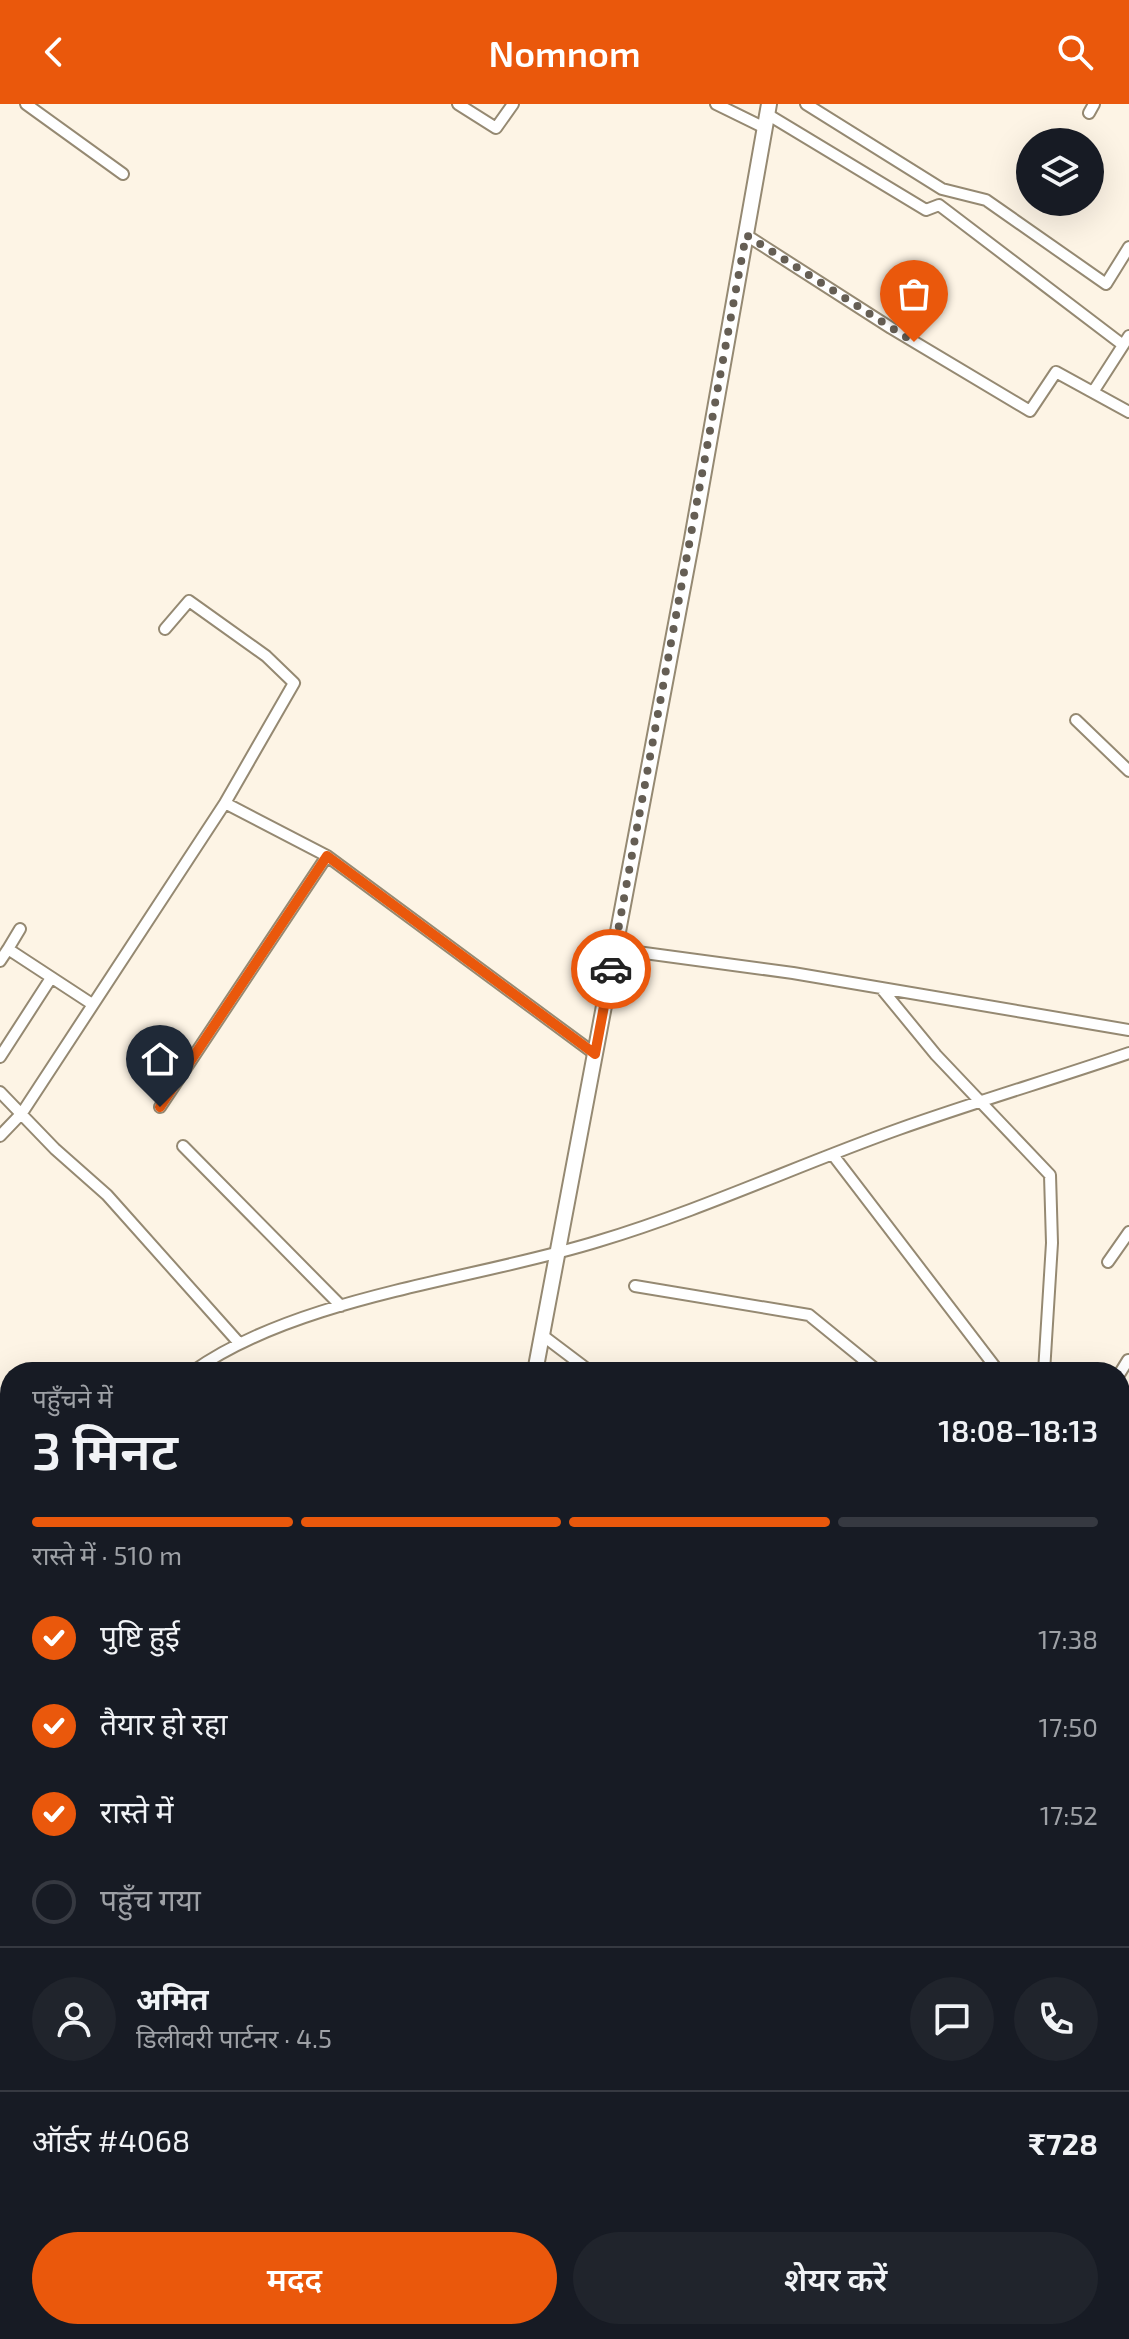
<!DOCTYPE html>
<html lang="hi">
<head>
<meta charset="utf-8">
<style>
	:root { --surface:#171b24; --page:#20242c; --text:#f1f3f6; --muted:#9ea1a6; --line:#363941; --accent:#ea580c }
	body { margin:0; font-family:"Exo 2","Noto Sans Devanagari",sans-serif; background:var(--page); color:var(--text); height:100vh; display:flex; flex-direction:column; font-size:30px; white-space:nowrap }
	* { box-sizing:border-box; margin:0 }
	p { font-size:26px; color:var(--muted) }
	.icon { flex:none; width:44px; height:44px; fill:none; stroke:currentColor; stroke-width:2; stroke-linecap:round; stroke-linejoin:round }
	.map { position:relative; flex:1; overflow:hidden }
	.panel { position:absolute; left:0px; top:1258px; width:1130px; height:978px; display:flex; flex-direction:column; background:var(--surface); border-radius:32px 32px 0 0; box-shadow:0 8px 32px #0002 }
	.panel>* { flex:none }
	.buttons { position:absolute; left:1016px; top:24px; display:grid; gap:16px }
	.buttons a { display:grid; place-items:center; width:88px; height:88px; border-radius:50%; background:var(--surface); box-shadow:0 8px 32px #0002; font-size:40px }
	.pin { position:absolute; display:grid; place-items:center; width:68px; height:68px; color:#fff; margin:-82px -34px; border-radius:50% 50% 50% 0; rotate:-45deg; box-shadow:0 0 8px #0007 }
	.pin .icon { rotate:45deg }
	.courier { position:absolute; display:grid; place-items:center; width:80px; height:80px; margin:-40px; border:6px solid #ea580c; border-radius:50%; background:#fff; color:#222; box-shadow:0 2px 10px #0007 }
	.summary em { font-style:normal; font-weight:600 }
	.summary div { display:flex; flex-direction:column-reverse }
	.summary { display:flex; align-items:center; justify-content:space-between; height:136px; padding:0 32px }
	h1 { font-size:52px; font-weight:600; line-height:60px }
	.bar { display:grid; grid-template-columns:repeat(4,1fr); gap:12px 8px; align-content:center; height:96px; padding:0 32px }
	.bar i { height:10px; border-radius:6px; background:var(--line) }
	.bar .current { background:var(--accent) }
	.bar p { grid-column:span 4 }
	.line { display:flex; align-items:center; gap:20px; padding:0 32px; border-top:2px solid var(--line) }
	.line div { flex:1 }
	.round { display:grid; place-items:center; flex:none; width:84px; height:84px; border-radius:42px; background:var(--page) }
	ol { padding:0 32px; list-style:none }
	li { display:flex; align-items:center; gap:24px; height:88px }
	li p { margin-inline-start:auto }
	li .icon { padding:8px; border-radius:50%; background:var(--accent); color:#fff; stroke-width:4 }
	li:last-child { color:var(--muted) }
	li i { width:44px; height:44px; border:4px solid var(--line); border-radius:50% }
	.primary-button { display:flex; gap:16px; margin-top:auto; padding:16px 32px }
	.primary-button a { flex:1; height:92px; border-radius:48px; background:var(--accent); color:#fff; font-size:32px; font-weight:600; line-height:92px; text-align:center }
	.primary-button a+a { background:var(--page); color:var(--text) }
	header { display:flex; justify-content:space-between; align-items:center; height:104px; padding:0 32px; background:var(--accent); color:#fff; font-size:36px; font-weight:600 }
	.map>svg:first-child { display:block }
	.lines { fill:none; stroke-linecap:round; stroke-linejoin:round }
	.minor-casing { stroke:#958972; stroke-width:14 }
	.secondary-casing { stroke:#958972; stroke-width:18 }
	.minor { stroke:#fff; stroke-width:10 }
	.secondary { stroke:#fff; stroke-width:14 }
	.done { stroke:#655e54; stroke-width:8; stroke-dasharray:0 14.4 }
	.route { stroke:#ea580c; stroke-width:10 }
</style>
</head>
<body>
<header><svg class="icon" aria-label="back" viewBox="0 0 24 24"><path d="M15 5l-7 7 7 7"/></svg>Nomnom<svg class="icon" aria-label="search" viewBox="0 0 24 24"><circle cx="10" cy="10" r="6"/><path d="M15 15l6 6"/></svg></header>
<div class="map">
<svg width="1129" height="2235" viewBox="0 0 1129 2235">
	<rect width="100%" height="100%" fill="#fdf4e5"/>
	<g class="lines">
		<defs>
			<path id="minor" d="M26,0L123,70
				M458,0L496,24L513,0
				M716,0L765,24
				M806,0L942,85L986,96L1106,180L1129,143
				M1089,9L1094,0
				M767,10L926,106L939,101L1123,241
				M746,131L891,224L1030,307L1056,268L1129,308
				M1093,288L1129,232
				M1076,616L1129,667
				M225,699L327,752L595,950
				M8,845L20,825
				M615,845L793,869L1129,926
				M0,857L8,845L92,900
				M881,884L936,951L1050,1071L1052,1139L1044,1268
				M0,953L51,874
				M0,988L55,1045L107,1091L239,1239
				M160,1003L327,752
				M0,1032L22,1009L225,699L294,579L266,552L189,497L165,525
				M183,1042L341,1202
				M833,1051L999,1268
				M1108,1158L1129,1128
				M635,1182L809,1211L879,1268
				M542,1231L591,1268
				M192,1268C298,1192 474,1176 599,1137C702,1106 798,1061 899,1025C975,998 1053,975 1129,949
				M1120,1269L1128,1256
				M1120,1368L1129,1377
				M5,1380L10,1378
				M1120,1404L1129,1394
				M1120,1473L1129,1481
				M1120,1567L1129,1574
				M1120,1600L1129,1589
				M1120,1649L1129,1639
				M1120,1744L1129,1752
				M1120,1800L1129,1790
				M1120,1841L1129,1849
				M1120,1903L1129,1912
				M1120,2057L1129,2066"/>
			<path id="secondary" d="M535,1268L692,435L769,0
				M345,2235L347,2226"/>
		</defs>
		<use href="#minor" class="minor-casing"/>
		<use href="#secondary" class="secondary-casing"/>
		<use href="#minor" class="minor"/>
		<use href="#secondary" class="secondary"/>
	</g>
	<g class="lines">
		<path class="done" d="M611,865L746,131L914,238"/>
		<path class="route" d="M160,1003L327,752L595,950L611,865"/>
	</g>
</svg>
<div class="buttons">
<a><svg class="icon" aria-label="layers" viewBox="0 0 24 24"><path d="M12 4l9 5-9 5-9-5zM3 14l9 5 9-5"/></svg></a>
</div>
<div class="pin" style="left:914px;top:238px;background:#ea580c"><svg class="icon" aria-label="bag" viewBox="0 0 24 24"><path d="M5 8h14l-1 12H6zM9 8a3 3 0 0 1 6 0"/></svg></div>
<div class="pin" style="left:160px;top:1003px;background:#1f2937"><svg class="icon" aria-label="home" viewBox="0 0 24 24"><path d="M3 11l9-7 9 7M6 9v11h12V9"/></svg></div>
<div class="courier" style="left:611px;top:865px"><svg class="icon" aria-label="car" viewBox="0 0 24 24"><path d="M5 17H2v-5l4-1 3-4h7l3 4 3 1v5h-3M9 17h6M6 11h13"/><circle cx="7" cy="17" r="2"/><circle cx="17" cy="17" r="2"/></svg></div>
<section class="panel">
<div class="summary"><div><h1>3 मिनट</h1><p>पहुँचने में</p></div><em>18:08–18:13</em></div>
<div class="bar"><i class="current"></i><i class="current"></i><i class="current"></i><i></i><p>रास्ते में · 510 m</p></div>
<ol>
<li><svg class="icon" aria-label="check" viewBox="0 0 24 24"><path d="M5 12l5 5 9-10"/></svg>पुष्टि हुई<p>17:38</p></li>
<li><svg class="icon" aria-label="check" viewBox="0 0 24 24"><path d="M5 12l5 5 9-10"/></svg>तैयार हो रहा<p>17:50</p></li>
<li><svg class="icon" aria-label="check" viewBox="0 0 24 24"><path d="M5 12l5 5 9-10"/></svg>रास्ते में<p>17:52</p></li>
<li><i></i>पहुँच गया</li>
</ol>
<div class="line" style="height:144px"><a class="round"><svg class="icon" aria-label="person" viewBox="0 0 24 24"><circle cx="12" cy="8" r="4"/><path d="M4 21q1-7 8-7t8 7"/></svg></a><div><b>अमित</b><p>डिलीवरी पार्टनर · 4.5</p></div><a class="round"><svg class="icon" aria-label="chat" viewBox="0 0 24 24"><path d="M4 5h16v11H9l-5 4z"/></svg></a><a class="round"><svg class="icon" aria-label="phone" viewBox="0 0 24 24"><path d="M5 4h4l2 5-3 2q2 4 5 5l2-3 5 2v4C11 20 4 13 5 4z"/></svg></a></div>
<div class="line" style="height:104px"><div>ऑर्डर #4068</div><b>₹728</b></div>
<div class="primary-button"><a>मदद</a><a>शेयर करें</a></div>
</section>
</div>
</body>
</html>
